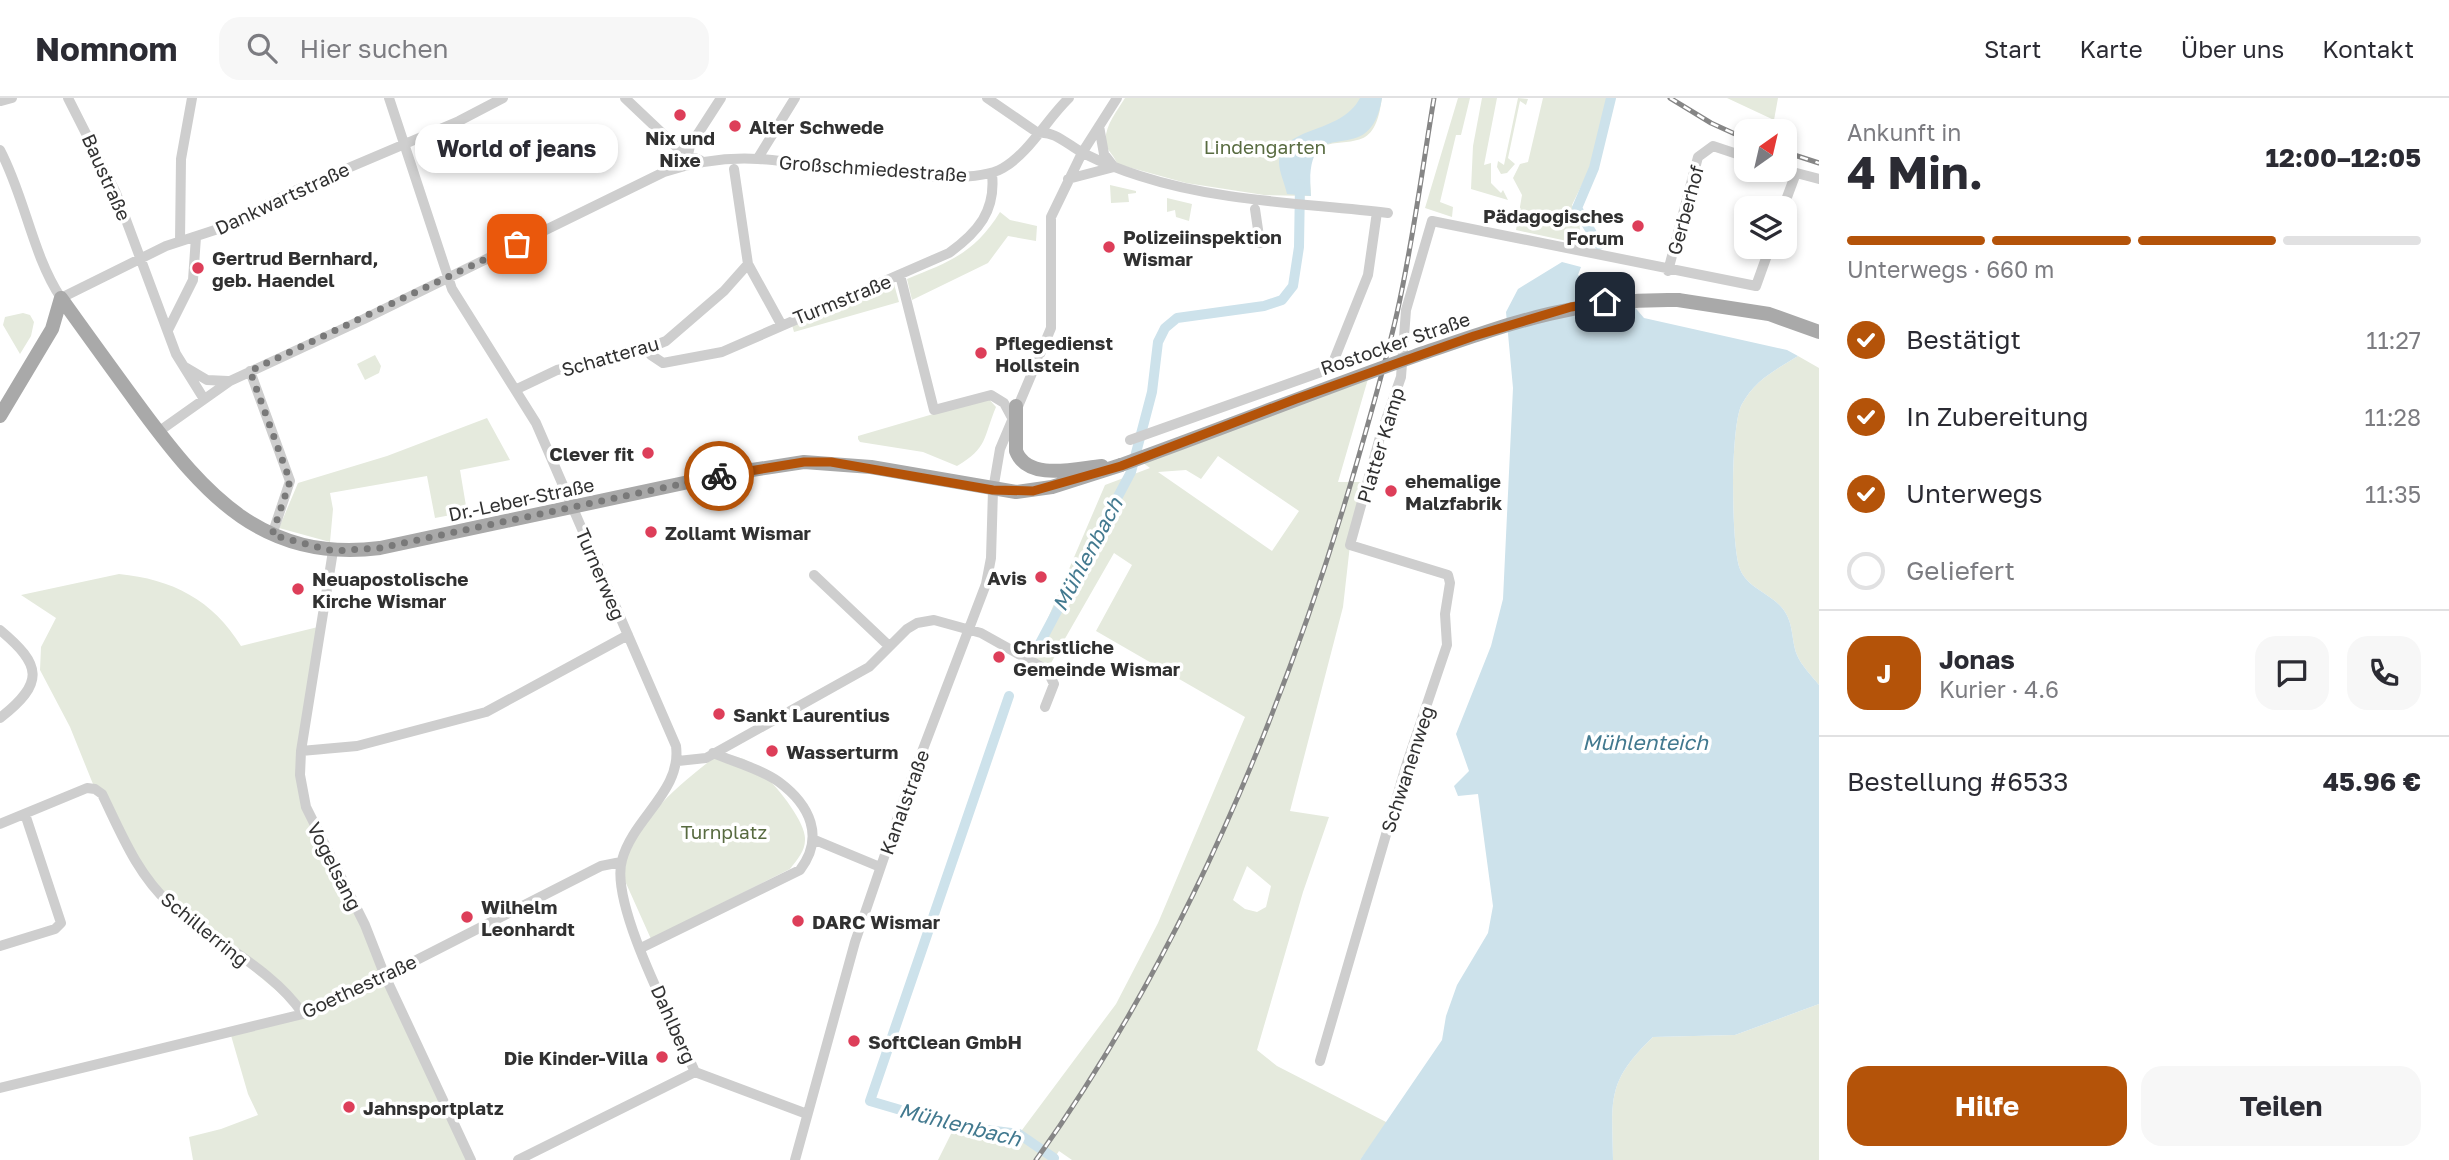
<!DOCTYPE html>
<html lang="de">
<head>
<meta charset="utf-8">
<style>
	:root { --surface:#fff; --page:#f7f7f7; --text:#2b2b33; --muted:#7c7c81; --line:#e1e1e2; --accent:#b45309 }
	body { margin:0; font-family:"Golos Text",sans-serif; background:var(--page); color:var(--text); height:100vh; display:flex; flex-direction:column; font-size:26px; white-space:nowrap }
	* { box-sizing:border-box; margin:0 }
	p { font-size:23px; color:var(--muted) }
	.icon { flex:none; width:38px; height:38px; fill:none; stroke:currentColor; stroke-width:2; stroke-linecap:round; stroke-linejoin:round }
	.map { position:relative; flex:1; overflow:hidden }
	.side { display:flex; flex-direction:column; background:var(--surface); width:630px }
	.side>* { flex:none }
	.needle { width:46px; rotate:34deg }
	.tools { position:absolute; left:1734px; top:21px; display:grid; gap:14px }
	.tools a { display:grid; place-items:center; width:63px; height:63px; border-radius:14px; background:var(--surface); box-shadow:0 4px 10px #0003; font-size:35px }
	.pin { position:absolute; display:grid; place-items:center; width:60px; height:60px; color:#fff; margin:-30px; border-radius:14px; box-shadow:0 4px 10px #0006 }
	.courier { position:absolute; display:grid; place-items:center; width:70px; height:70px; margin:-35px; border:5px solid #b45309; border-radius:50%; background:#fff; color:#222; box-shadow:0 2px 9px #0007 }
	.bubble { position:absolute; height:49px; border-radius:21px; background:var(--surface); box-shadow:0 4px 10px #0003; font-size:23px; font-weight:700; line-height:49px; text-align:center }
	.head em { font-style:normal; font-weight:700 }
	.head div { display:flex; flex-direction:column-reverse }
	.head { display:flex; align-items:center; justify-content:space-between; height:119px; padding:0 28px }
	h1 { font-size:46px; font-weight:700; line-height:52px }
	.bar { display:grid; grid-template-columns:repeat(4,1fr); gap:10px 7px; align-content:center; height:84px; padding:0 28px }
	.bar i { height:9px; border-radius:5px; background:var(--line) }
	.bar .current { background:var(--accent) }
	.bar p { grid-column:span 4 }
	.line { display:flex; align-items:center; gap:18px; padding:0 28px; border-top:2px solid var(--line) }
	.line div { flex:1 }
	.round { display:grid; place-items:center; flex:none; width:74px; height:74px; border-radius:21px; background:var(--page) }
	ol { padding:0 28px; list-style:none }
	li { display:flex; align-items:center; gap:21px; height:77px }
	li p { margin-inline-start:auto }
	li .icon { padding:7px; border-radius:50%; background:var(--accent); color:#fff; stroke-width:4 }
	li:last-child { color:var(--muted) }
	li i { width:38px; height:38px; border:4px solid var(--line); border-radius:50% }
	.action { display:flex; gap:14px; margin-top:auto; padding:14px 28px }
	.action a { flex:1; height:80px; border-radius:21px; background:var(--accent); color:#fff; font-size:28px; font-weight:700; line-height:80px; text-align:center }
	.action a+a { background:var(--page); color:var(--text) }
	header { display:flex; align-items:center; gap:42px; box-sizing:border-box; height:98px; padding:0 35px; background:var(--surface); border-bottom:2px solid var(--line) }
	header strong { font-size:33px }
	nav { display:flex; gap:38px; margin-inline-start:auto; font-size:24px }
	.search { width:490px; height:63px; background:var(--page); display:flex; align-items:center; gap:18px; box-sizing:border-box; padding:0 24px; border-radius:21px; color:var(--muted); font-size:26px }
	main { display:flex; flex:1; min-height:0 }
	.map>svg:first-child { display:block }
	.green { fill:#e5eadd; fill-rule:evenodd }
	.water { fill:#cde2eb }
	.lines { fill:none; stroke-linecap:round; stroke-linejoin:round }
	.canal { stroke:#cde2eb; stroke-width:10 }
	.minor { stroke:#cecece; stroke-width:10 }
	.major { stroke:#a9a9a9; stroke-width:14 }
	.rail-casing { stroke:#868686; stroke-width:5 }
	.rail { stroke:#fff; stroke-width:2.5; stroke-dasharray:8; stroke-linecap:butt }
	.major-bridge { stroke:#a9a9a9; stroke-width:14 }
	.done { stroke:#797979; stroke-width:7; stroke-dasharray:0 12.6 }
	.route { stroke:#b45309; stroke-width:9 }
	.poi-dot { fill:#dd3e59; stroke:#fff; stroke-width:2.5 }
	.labels { text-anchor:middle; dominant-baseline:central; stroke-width:7; stroke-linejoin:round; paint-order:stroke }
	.poi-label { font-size:19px; font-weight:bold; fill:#313131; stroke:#fff; text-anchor:start }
	.park-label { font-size:19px; fill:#586b40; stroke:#fff }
	.street-label { font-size:19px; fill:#313131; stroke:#fff }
	.water-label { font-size:21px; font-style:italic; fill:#42798f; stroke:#fff }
</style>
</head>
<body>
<header>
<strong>Nomnom</strong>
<div class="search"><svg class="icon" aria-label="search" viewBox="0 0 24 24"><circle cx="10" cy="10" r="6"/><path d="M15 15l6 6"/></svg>Hier suchen</div>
<nav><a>Start</a><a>Karte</a><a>Über uns</a><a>Kontakt</a></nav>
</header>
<main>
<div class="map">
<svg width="1819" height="1062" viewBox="0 0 1819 1062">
	<rect width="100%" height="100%" fill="#fff"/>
	<path class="green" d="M1125,0H1382C1380,13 1377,32 1365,39C1346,50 1311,36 1309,71C1309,80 1311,89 1311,98L1264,97L1186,85L1117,66C1115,58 1108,54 1106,46C1103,30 1117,13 1125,0Z
		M1458,0H1470L1461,37H1456L1440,104L1453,109L1452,119L1425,110Z
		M1482,0H1497L1484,67L1491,65V85L1501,95L1503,92L1508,102L1471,91L1473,48Z
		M1518,0L1528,1L1526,7L1520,3L1508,60L1515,66L1507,75L1501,76L1497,69L1498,63L1504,67Z
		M1543,0H1607L1590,70L1572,107L1579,120L1581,146L1516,132L1522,97L1513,80L1520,66L1528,64Z
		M1727,0H1778L1774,22Z
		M1110,87L1136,93V95L1128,96L1129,104L1111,105Z
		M1167,100L1192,106L1189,123L1176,119L1175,112L1167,114Z
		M1000,114L1010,122L1037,128L1036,143L1008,138L988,165L912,202L907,181C949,164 975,155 1000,114Z
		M894,186L899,204L794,234L792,227Z
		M23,215L30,217L34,224L31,238L20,256L3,227L5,219Z
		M375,257L381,268L379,275L365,282L357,266Z
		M1798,258L1819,270V587C1812,578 1801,567 1797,557C1791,542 1794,525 1783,511C1772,496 1747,490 1740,471C1731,449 1730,327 1742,306C1755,282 1775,272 1798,258Z
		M1370,274L1338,384H1367L1350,447L1343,509L1290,713L1329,719L1303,794L1257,952L1277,968L1388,1025L1360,1062H1072L1059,1053L1053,1062H938L955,1028L1019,1036L1116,906L1158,825L1245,619L1096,533L1132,467L1114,455L1047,572L1030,562L1105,387L1150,370L1138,361ZM1218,358L1299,413L1272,453L1158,374L1186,372L1201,381ZM1247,768L1271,788L1266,809L1257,814L1245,811L1233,802Z
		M988,300L996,309C983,340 988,350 957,368L923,354L860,344L858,341V338Z
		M487,320L510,362L460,372L467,414L435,420L427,378L330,395L333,411L330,444L279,430L298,385L387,358Z
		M119,476C172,481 213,502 241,548L322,528L301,653L306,709L471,1062H193L189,1039L221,1031L258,1017L248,996L230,934L303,915L149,785L95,691L70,629L40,572L41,549L56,520L21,497Z
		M716,658C724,659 736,658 744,661C762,669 807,721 805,742C805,753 797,762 790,771L651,841L621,774C642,717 670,694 716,658Z
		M1819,906V1062H1613C1612,1001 1606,984 1653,939L1735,937Z"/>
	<path class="water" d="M1360,0H1382C1369,80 1303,3 1311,98L1287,96C1285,86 1279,74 1279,64C1281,27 1341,37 1360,0Z
		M1562,164L1581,169L1578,177L1595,187L1621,193L1644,220L1787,252L1798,258C1775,272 1755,282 1742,306C1730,327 1731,449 1740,471C1747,490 1772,496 1783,511C1794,525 1791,542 1797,557C1801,567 1812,578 1819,587V906L1735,937L1653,939C1606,984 1612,1001 1613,1062H1360L1442,942L1446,918L1457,887L1488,835L1493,808L1478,696L1458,698L1454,688L1469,673L1456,636L1491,548L1503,501L1513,290L1506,214L1518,191Z"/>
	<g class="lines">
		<path class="canal" d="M1599,147L1577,110L1594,70L1611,0
			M1039,547L1131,374L1152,294L1158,244L1165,230L1177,220L1264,208L1282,202L1293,188L1299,149L1300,86
			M1009,598L870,1003L955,1028L1019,1036L1054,1060"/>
		<path class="minor" d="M68,0L116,95L176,256L204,301
			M389,0L452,191L536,325L676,648C682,693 633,720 622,762C609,806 675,928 695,974L807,1016
			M625,0L683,55L700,62
			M987,0L1038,35
			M1,3L12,0
			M1038,35C1055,32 1070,49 1085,56C1103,65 1121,72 1140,78C1220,104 1306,105 1388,115
			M0,52C25,99 32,156 61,200L166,148L218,131L294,93L459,23L503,0
			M758,60L795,0
			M687,61L690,48L721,0
			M734,71L748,166L781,226
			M1785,72L1819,81
			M1068,81L1114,69L1104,56L1099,28
			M1783,110L1796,75
			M1255,111L1260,145
			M180,143L181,61L192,0
			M1668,173L1698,59L1713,48L1746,59
			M900,177L934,312L991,297L1004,305L1011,318
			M168,232L193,182L196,139
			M650,250L651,257L663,265L722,254L949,155C978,134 996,113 992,76
			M185,269L207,282L228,283
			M250,273L290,383L272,437
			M517,291L557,272L636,255L666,243L724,193L748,166
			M158,334L230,283L364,221L664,74C695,64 726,59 758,61C811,63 963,94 1003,70C1029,55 1047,21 1069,0
			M1130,342L1324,273L1334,262L1368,177L1377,114
			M333,453L301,653L300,677L306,709L365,827L385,878L471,1062
			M814,477L889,548
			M0,532C42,567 45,585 0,620
			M301,653L357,648L486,614L628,537
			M678,663L706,660L869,569L907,531L917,525L934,522L981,535L1047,572L1054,586L1045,609
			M0,726L87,690L95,691L102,696C121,735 137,776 170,806C212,844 271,869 303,916
			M815,742L880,769
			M0,848L55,831L61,825L25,716
			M641,850L800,772C825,739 810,707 779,684C761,671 734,664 713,655
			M1320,963L1406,668L1447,547L1445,516L1450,485L1448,477L1350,447L1380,339L1401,279L1406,212L1432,123L1756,188L1770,149
			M0,990L303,916L344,899L601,768L621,764
			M518,1062L695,974
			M795,1062L855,844L904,701L986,486L991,460L993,392L1000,351L1051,230V119L1082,55L1117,0"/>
		<path class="major" d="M61,200C88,238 115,275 142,312C205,397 264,465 380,450L726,376L804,364L871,369L1016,394L1052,389L1121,367
			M1678,202L1769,216L1819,234
			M1016,308V353C1028,384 1077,370 1102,368
			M0,318L52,231L61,200"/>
		<defs>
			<path id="rail" d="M1670,0L1711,25L1746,41
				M1785,54L1819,65
				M1036,1062C1184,855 1284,614 1355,371C1370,319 1385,268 1397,215C1413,144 1422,72 1434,0"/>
		</defs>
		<use href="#rail" class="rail-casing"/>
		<use href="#rail" class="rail"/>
		<path class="major-bridge" d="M1121,367C1219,332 1316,293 1415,258C1508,226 1577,200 1678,202"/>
	</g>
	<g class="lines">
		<path class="done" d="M517,146L250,273L290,383L272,437L333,453L380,450L719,378"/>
		<path class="route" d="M719,378L804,364H831L993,392L1033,393L1121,368L1296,301L1474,238L1571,209L1605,204"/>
	</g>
	<g class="poi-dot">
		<circle cx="680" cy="17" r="7"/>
		<circle cx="735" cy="28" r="7"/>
		<circle cx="1638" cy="128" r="7"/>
		<circle cx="1109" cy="149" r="7"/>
		<circle cx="198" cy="170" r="7"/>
		<circle cx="981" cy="255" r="7"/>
		<circle cx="648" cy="355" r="7"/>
		<circle cx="1391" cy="393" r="7"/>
		<circle cx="651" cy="434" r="7"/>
		<circle cx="1041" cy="479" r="7"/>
		<circle cx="298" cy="491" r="7"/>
		<circle cx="999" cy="559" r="7"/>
		<circle cx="719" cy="616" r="7"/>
		<circle cx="772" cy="653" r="7"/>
		<circle cx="467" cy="819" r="7"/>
		<circle cx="798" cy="823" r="7"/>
		<circle cx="854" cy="943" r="7"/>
		<circle cx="662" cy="959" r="7"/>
		<circle cx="349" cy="1009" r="7"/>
	</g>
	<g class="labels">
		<g class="poi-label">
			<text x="749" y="28">Alter Schwede</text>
			<text x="680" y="39" text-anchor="middle">Nix und<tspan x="680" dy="22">Nixe</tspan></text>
			<text x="1624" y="117" text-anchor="end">Pädagogisches<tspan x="1624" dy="22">Forum</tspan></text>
			<text x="1123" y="138">Polizeiinspektion<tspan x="1123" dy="22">Wismar</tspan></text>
			<text x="212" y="159">Gertrud Bernhard,<tspan x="212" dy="22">geb. Haendel</tspan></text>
			<text x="995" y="244">Pflegedienst<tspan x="995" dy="22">Hollstein</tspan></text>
			<text x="634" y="355" text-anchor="end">Clever fit</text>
			<text x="1405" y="382">ehemalige<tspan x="1405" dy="22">Malzfabrik</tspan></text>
			<text x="665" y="434">Zollamt Wismar</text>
			<text x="1027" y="479" text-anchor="end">Avis</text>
			<text x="312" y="480">Neuapostolische<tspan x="312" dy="22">Kirche Wismar</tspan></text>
			<text x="1013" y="548">Christliche<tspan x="1013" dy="22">Gemeinde Wismar</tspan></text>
			<text x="733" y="616">Sankt Laurentius</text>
			<text x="786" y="653">Wasserturm</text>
			<text x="481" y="808">Wilhelm<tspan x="481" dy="22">Leonhardt</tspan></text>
			<text x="812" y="823">DARC Wismar</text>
			<text x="868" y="943">SoftClean GmbH</text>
			<text x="648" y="959" text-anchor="end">Die Kinder-Villa</text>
			<text x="363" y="1009">Jahnsportplatz</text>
		</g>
		<g class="park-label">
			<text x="1265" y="48">Lindengarten</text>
			<text x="724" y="733">Turnplatz</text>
		</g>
		<g class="street-label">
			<text transform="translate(873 70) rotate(4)">Großschmiedestraße</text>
			<text transform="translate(107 79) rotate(66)">Baustraße</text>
			<text transform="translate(282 100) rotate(-25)">Dankwartstraße</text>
			<text transform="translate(1685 112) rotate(-75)">Gerberhof</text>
			<text transform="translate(842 201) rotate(-22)">Turmstraße</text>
			<text transform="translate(1395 245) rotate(-19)">Rostocker Straße</text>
			<text transform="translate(610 258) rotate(-16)">Schatterau</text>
			<text transform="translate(1380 347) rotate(-73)">Platter Kamp</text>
			<text transform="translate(521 401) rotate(-12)">Dr.-Leber-Straße</text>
			<text transform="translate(601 476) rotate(67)">Turnerweg</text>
			<text transform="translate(1407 671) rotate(-72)">Schwanenweg</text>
			<text transform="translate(904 704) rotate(-70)">Kanalstraße</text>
			<text transform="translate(335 768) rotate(63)">Vogelsang</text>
			<text transform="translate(205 831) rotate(39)">Schillerring</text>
			<text transform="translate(359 888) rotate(-25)">Goethestraße</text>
			<text transform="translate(674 926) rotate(66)">Dahlberg</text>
		</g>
		<g class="water-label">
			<text transform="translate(1087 456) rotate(-62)">Mühlenbach</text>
			<text x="1645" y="644">Mühlenteich</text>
			<text transform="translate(960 1026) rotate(14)">Mühlenbach</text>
		</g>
	</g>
</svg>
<div class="tools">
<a><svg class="needle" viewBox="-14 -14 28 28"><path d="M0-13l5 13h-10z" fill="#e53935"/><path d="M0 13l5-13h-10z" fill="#7c7c81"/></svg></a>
<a><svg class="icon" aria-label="layers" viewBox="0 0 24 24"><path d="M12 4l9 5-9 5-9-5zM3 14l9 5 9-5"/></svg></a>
</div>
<div class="pin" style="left:517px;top:146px;background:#ea580c"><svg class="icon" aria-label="bag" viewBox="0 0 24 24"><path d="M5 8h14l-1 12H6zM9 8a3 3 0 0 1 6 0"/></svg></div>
<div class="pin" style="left:1605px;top:204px;background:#1f2937"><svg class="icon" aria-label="home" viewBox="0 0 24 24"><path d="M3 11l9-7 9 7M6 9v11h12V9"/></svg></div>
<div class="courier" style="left:719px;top:378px"><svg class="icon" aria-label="bike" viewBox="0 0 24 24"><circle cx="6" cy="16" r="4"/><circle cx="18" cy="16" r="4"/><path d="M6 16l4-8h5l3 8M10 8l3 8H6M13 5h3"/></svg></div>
<div class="bubble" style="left:415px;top:26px;width:203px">World of jeans</div>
</div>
<section class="side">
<div class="head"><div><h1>4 Min.</h1><p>Ankunft in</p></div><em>12:00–12:05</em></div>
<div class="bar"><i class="current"></i><i class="current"></i><i class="current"></i><i></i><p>Unterwegs · 660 m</p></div>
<ol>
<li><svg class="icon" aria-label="check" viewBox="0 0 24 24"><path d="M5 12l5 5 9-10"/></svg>Bestätigt<p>11:27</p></li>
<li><svg class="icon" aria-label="check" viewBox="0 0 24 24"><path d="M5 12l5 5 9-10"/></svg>In Zubereitung<p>11:28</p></li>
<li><svg class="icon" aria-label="check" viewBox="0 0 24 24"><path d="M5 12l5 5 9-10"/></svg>Unterwegs<p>11:35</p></li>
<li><i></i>Geliefert</li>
</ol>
<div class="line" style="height:126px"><b class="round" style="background:var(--accent);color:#fff">J</b><div><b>Jonas</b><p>Kurier · 4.6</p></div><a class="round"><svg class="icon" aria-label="chat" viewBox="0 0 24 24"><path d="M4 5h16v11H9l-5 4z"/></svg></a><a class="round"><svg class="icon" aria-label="phone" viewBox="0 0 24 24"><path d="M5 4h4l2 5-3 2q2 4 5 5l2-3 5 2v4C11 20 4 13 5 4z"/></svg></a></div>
<div class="line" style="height:91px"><div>Bestellung #6533</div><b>45.96 €</b></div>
<div class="action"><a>Hilfe</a><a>Teilen</a></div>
</section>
</main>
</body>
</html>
